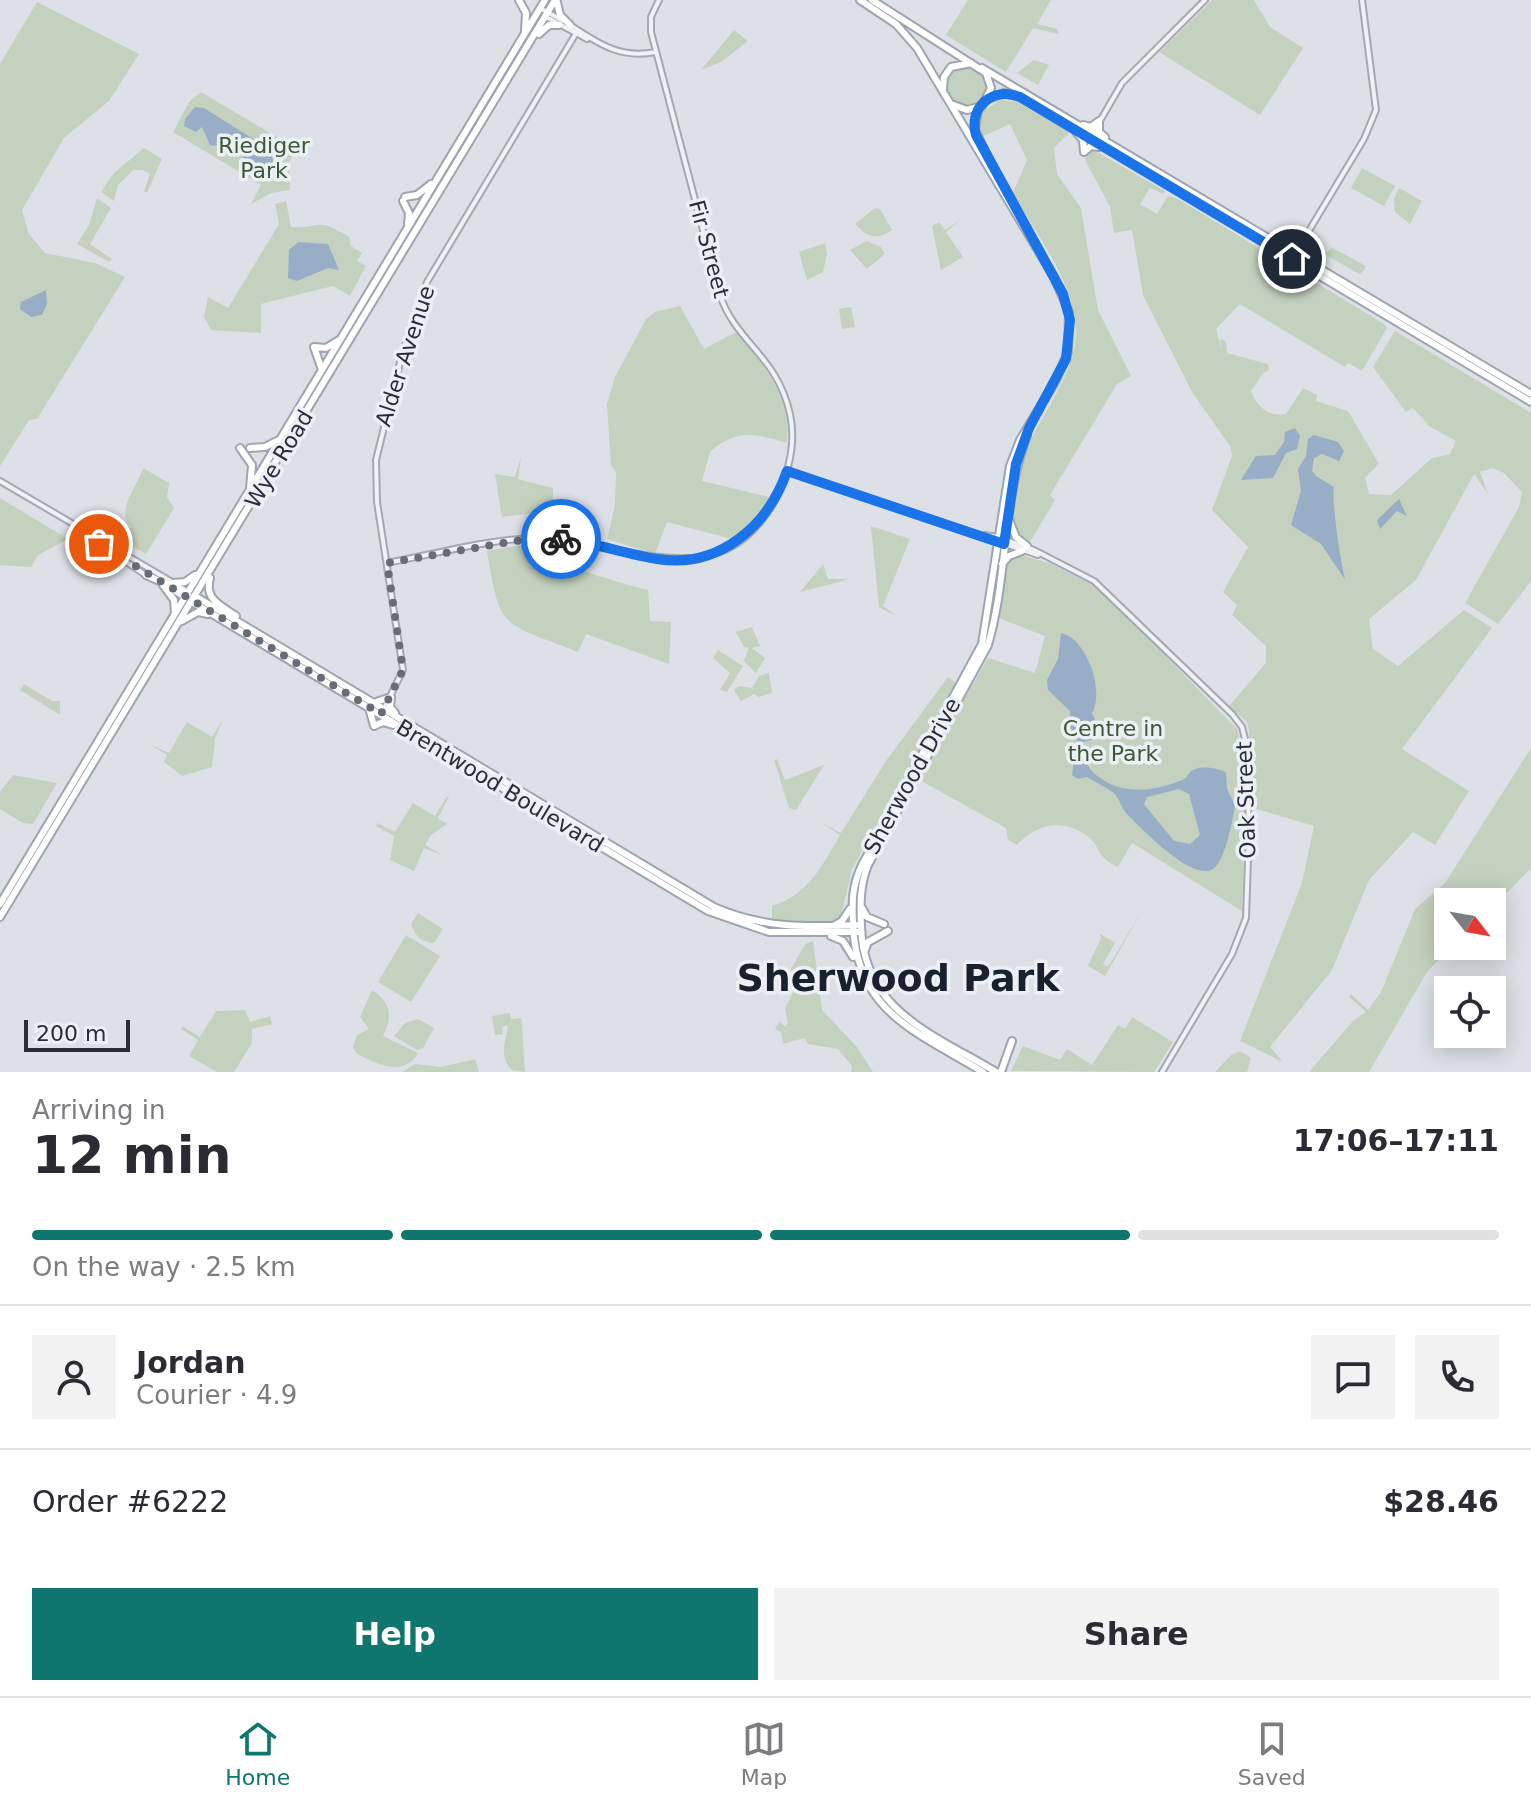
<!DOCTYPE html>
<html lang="en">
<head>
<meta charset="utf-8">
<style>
	:root { --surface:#fff; --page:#f2f2f3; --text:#2b2b33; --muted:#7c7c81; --line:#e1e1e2; --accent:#0f766e }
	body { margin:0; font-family:"DejaVu Sans",sans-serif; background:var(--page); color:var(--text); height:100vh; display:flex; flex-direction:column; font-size:30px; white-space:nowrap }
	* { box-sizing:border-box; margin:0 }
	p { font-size:26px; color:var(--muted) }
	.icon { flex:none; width:44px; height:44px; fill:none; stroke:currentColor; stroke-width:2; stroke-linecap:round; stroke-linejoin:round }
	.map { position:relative; height:1072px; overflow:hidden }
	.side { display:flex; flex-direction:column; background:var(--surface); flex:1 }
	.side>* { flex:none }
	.needle { width:52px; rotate:121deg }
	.buttons { position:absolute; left:1434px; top:888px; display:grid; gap:16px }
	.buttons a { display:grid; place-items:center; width:72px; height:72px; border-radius:0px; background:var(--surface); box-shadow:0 4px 20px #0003; font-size:40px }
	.scale { position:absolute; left:24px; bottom:20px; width:106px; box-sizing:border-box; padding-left:8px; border:4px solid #272f3d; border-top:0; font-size:22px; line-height:28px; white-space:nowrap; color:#272f3d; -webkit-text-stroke:6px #ecf0f5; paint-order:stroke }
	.pin { position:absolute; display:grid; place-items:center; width:68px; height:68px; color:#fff; margin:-34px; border:4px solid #fff; border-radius:50%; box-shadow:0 2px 8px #0007 }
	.courier { position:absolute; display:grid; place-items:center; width:80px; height:80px; margin:-40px; border:6px solid #1a73e8; border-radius:50%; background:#fff; color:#222; box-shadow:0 2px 10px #0007 }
	.overview em { font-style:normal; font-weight:700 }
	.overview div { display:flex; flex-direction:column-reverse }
	.overview { display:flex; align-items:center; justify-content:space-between; height:136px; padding:0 32px }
	h1 { font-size:52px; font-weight:700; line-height:60px }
	.bar { display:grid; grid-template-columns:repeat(4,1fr); gap:12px 8px; align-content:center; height:96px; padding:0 32px }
	.bar i { height:10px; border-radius:6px; background:var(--line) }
	.bar .selected { background:var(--accent) }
	.bar p { grid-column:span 4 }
	.line { display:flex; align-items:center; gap:20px; padding:0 32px; border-top:2px solid var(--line) }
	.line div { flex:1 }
	.round { display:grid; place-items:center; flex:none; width:84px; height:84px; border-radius:0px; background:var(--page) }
	.primary-button { display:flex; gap:16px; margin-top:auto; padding:16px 32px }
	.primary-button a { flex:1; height:92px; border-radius:0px; background:var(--accent); color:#fff; font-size:32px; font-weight:700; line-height:92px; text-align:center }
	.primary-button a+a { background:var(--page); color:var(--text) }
	.tabs { display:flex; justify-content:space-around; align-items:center; height:112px; border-top:2px solid var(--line); background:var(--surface); font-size:22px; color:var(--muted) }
	.tabs a { display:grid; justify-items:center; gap:4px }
	.tabs .selected { color:var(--accent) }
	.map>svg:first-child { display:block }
	.green { fill:#c3d1be }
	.water { fill:#98aec7; fill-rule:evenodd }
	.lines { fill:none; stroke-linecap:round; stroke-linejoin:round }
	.minor-casing { stroke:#a3a8b1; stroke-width:8 }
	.major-casing { stroke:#9ca5b2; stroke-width:10 }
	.minor { stroke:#f0f1f5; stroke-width:4 }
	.major { stroke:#fff; stroke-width:6 }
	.done { stroke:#676d78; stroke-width:8; stroke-dasharray:0 14.4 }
	.route { stroke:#1a73e8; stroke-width:10 }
	.labels { text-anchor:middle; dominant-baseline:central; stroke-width:7; stroke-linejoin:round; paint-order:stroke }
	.park-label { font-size:22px; fill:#3b5934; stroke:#ecf0f5 }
	.street-label { font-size:22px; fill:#272f3d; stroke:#ecf0f5 }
	.town-label { font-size:38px; font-weight:bold; fill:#19202e; stroke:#ecf0f5 }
</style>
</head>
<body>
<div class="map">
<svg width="1531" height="1072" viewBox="0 0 1531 1072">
	<rect width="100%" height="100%" fill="#dde1e7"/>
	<path class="green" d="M968,0H1051L1037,24L1058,29V34L1033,28L1006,72L946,35Z
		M1212,0H1254L1270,27L1303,48L1260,115L1159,52Z
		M37,2L139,54L109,101L64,138L22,210L29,234L45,253L95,263L125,277L37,419L29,420L0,466V64Z
		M734,30L748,41L721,62L701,70Z
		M1034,60L1049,65L1038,85L1017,73Z
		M947 86a20 20 0 1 1 40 0a20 20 0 1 1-40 0Z
		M201,92L297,149L288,163L290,190L271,193L251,204L261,185L173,132L189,102Z
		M1000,100L1017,102L1070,132L1054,148L1057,174L1081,208L1098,310L1131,376L1117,384L1050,495L1055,500L1030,542L1014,529C992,460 1075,397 1076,333C1076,284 1036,234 1013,193L1027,160L1010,124L981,137L980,119L983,112Z
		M144,148L162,159L147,193L144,191L150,174L143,170H133L118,185L114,201L101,192L114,173Z
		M1090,148L1165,191L1164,194L1150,188L1140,204L1157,214L1168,196L1178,199L1384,324L1387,328L1362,371L1348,363L1345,367L1240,304L1216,329L1222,351L1220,339L1226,341L1227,353L1268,364L1269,370L1263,373L1251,391C1257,407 1268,417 1286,414L1303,388L1317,395L1316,401L1348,411L1379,464L1365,478L1369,494L1391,495L1432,458L1450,454L1456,441L1429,426L1413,408L1406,412L1373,367L1395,331L1531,413V581L1498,624L1465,603L1519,507L1522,492L1504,473L1493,468L1480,472L1488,494L1474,474L1416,580L1369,619L1373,649L1398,666L1464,610L1492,628L1402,749L1469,791L1435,845L1413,832L1369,880L1332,970L1270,1047L1283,1062L1240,1041L1302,883L1314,826L1253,808L1249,731L1247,722L1229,706L1266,663V646L1232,615L1237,605L1223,592L1248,547L1212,510L1232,456L1230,446L1192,392L1143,295L1132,230L1114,233L1110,207L1085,160Z
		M1362,168L1395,186L1384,206L1351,188Z
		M1399,188L1422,201L1410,224L1395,212L1394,199Z
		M97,198L111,208L90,244L112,259L109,262L77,244L89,225Z
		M286,201L291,227C323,229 315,216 349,237L351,246L362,253L357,261L366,266L350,296L333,286L261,304V333L211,330L204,317L208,297L228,308L279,224L275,204Z
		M875,208L880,209L892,230C876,241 867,237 855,224Z
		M962,219L946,232L963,257L941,270L932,226L939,222L945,230Z
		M867,241L881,247L885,254L867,269L850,250Z
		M825,243L827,254L823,272L807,280L799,252Z
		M1331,247L1366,266L1361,275L1326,255Z
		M680,306L704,349L736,332C764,365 792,397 787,443C755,434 737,428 710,452L702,481L773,498L751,525L732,539L667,522L655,554L607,539L615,505L616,472L611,466L607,404L615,377L646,319L655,312Z
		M851,307L855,327L842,329L839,309Z
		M521,457L518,479L553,488V511L502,517L495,474L515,477Z
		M143,468L169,483L167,497L174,508L146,554L120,539L123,531L132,527C114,512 138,485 143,468Z
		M0,498L68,539L38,555L31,567L0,565Z
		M871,526L910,539L883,606L896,616L879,607Z
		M545,541L564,544L562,566C592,572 618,583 648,590L650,621L671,622L669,664L586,634L578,652C504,622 500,634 487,551Z
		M1017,554L1049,563L1099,588L1238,730L1245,810L1242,911L1132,843L1118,867C1094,856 1103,848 1087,836C1063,818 1036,824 1017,845L1008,840L1006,828L918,779L988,658L1035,673L1045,636L999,618L1005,565Z
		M823,564L828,579H850L800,592Z
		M752,627L760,646L752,648L765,658L756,673L744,661L749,648L744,647L736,632Z
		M718,650L743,666L727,692L720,690L730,673L713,658Z
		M769,673L772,693L759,697L754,694L741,701L734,690L739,686L752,688L759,676Z
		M948,677L956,683L852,869L841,916L833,923L802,925L772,920V906C808,895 822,866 840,835L822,823L841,833L886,761Z
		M24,684L52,701H60V715L20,690Z
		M223,719L215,739L212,767L182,776L164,762L167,755L149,744L169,753L187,722L212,737Z
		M1531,748V868L1492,908V902H1448V946H1452L1427,972L1369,1072H1309L1353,1021L1366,1012L1349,997L1351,994L1368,1010L1381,992L1415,909L1445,883Z
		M777,759L785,780L824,765L796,810L789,808L774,760Z
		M13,775L57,783L33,824L23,823L0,809V792Z
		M447,796L449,797L438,818L447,824L431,835L425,845L442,855L424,848L414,871L390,860L394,836L376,826L377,823L395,832L413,803L435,816Z
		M1143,909L1105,976L1088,966L1101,938L1099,933L1115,943L1103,964L1108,967Z
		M418,913L443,929L434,943C421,942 415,936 411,924Z
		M406,935L440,956L411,1002L378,982Z
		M813,941L822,1010L857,1047L873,1072H851L852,1066L838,1049L808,1044L804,1038L783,1044L781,1032L775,1029L780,1021L785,1027L788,1023L785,1008L797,985L791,969L805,944Z
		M372,990C391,1003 393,1016 383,1036L418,1053C408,1072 386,1069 368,1059C360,1055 357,1056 353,1047L357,1035L369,1029L360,1017Z
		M245,1010L250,1022L270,1016L272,1024L252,1029V1043L234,1072H217L189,1056L198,1040L181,1029L182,1026L200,1037L216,1011Z
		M510,1013L511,1019L521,1018L522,1024L525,1072L512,1070C498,1056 506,1042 508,1025L502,1027L503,1034L495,1035L492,1016Z
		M1132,1017L1173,1042L1154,1072L1011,1071L1023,1046L1060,1060L1067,1049L1092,1065L1118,1025L1125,1029Z
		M418,1019L434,1028L423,1048L417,1050L394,1036L405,1023Z
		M1240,1051L1251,1058L1247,1072H1215L1231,1055Z
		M475,1059L479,1072H402L415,1064L441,1067Z"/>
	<path class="water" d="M195,107L204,108L266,147L273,156L272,167L265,172L244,164L243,149L210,145L202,127L196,132L184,126L185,119Z
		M298,242L328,244L339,270L328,268L297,281L288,278L289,250Z
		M46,290L47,304L42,315L31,317L20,309L21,302Z
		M1295,428L1300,436L1297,449L1286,453L1273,478L1241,480L1256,456L1275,455L1284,442L1285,432Z
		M1314,435L1338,442L1344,451L1339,461L1322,454L1314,458L1312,471L1316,476L1334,487C1331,497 1341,569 1346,581L1321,544L1291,525L1301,491L1298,469L1306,456L1308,439Z
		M1399,499L1407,516L1397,511L1380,529L1377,520Z
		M1061,633C1087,638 1105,692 1092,713L1099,729L1092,740L1083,742C1084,763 1088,771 1105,781C1128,795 1158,790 1182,780C1186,779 1188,775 1190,772C1199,764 1217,768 1226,772L1227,789L1235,805C1233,819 1225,862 1213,869C1192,882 1141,828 1127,814C1121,808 1120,799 1114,793C1106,787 1095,782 1087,777L1078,779L1072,775L1077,740L1070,726V711L1048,690L1047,680L1058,659ZM1179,789L1189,794L1200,835L1190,844L1174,841L1144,804L1147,797Z"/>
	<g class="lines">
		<defs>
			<path id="minor" d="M540,8L563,21
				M546,17L587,39
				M570,25C599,44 620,59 656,52
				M1093,133L1122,83L1205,0
				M1295,254L1364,139L1376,110L1362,0
				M787,471L1038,555
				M0,481L184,589
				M985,535L998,537
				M88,536L147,576
				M1006,540L1034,550L1094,581L1232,714L1242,727L1246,743L1249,830L1246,918L1232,954L1162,1072
				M387,563C435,554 488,539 537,538C623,538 722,605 777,496C789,471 796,442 790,414C777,355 736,343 720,295L651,32V17L659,0
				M165,586L185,598
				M383,711L403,670L377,502L376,460L402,354L427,282L578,30"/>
			<path id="major" d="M519,0L526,13L525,31
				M860,0L896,24L917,48L1054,277L1069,312L1068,352L1055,382L1020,440L1010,466L982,644L862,865C852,885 852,902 853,924C856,1012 917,1032 983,1072
				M872,0L986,73L991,88L982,106L967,110L951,104
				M557,2L560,15L570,25
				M539,34L549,25H559
				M982,68L1531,394
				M943,89L944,77L951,67L971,63
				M988,99L1004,93L1020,97L1531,402
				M978,109L975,130L1005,193
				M1083,125L1091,127L1099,121V132L1105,137
				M1076,132L1083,140L1084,152L1091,146L1099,147
				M405,197L417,195L431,184
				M403,201L409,213L408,224
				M314,347L326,348L339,340
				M314,347L322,370
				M240,448L252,465L250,489
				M250,448L265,447L281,439
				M1009,520L1016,537L1027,546
				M1002,564L1009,556L1022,551
				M146,575L188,594
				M210,578C204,599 220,605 236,616
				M173,583L185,582L195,575
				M163,585L174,600L175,613
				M195,596L714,907C764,929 808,927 861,925
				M192,602L708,911L769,932H861
				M182,621L198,612L208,614
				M376,702L391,697L390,707L395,713
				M369,708L374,726L383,722L393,725
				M0,904L545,0
				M862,908L867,917L884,924
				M0,917L555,0
				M833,926L842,921L850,909
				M831,936L843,941L853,957
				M865,950L868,942L888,931
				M996,1072C933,1034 863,1011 861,926C860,904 860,885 868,865L988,645C1008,576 1002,503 1027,435
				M1001,1072L1012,1041"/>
		</defs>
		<use href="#minor" class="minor-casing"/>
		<use href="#major" class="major-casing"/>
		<use href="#minor" class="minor"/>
		<use href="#major" class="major"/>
	</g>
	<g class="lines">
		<path class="done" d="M99,544L381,714L403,670L387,563L533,538L561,539"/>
		<path class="route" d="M561,539C594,542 624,554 657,559C719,569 768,526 787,471L1004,544L1016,464L1029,428L1066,359L1070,320L1063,294L976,135C968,107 993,86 1020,97L1292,259"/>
	</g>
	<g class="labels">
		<g class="park-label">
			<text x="264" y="145">Riediger<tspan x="264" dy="25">Park</tspan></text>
			<text x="1113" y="728">Centre in<tspan x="1113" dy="25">the Park</tspan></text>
		</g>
		<g class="street-label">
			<text transform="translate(709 249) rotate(75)">Fir Street</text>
			<text transform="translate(405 356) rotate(-72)">Alder Avenue</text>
			<text transform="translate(279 459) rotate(-59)">Wye Road</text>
			<text transform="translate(912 776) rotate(-61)">Sherwood Drive</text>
			<text transform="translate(500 786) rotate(31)">Brentwood Boulevard</text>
			<text transform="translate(1246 800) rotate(-92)">Oak Street</text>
		</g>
		<g class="town-label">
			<text x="898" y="978">Sherwood Park</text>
		</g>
	</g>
</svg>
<div class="buttons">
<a><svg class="needle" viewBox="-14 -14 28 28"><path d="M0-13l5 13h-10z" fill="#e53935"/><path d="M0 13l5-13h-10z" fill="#7c7c81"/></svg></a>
<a><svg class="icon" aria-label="locate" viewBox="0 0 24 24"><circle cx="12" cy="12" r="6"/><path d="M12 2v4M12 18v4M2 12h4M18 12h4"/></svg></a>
</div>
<div class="scale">200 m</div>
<div class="pin" style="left:99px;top:544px;background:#ea580c"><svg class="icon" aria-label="bag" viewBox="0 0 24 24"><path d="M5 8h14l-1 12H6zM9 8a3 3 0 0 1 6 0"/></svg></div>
<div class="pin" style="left:1292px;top:259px;background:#1f2937"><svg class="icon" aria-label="home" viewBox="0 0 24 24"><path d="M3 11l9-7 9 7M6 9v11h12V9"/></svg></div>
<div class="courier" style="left:561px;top:539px"><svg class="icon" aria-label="bike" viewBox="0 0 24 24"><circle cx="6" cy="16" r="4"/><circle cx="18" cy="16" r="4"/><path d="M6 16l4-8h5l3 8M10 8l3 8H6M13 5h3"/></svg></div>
</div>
<section class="side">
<div class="overview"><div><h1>12 min</h1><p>Arriving in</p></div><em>17:06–17:11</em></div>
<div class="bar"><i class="selected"></i><i class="selected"></i><i class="selected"></i><i></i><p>On the way · 2.5 km</p></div>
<div class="line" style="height:144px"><a class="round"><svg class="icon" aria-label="person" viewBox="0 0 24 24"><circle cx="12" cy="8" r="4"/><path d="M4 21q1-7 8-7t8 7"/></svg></a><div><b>Jordan</b><p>Courier · 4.9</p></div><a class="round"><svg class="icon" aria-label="chat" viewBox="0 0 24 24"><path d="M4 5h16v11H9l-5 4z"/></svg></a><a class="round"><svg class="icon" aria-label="phone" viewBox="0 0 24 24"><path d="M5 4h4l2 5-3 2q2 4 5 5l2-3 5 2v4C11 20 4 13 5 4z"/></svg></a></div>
<div class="line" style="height:104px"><div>Order #6222</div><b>$28.46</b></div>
<div class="primary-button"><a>Help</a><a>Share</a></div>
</section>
<nav class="tabs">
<a class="selected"><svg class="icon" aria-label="home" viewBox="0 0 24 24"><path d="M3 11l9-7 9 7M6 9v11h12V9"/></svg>Home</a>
<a><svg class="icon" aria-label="map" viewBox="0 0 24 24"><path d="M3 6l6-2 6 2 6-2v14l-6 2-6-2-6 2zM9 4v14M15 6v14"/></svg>Map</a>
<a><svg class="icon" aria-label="saved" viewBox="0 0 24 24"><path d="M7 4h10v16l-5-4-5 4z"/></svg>Saved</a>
</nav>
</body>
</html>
